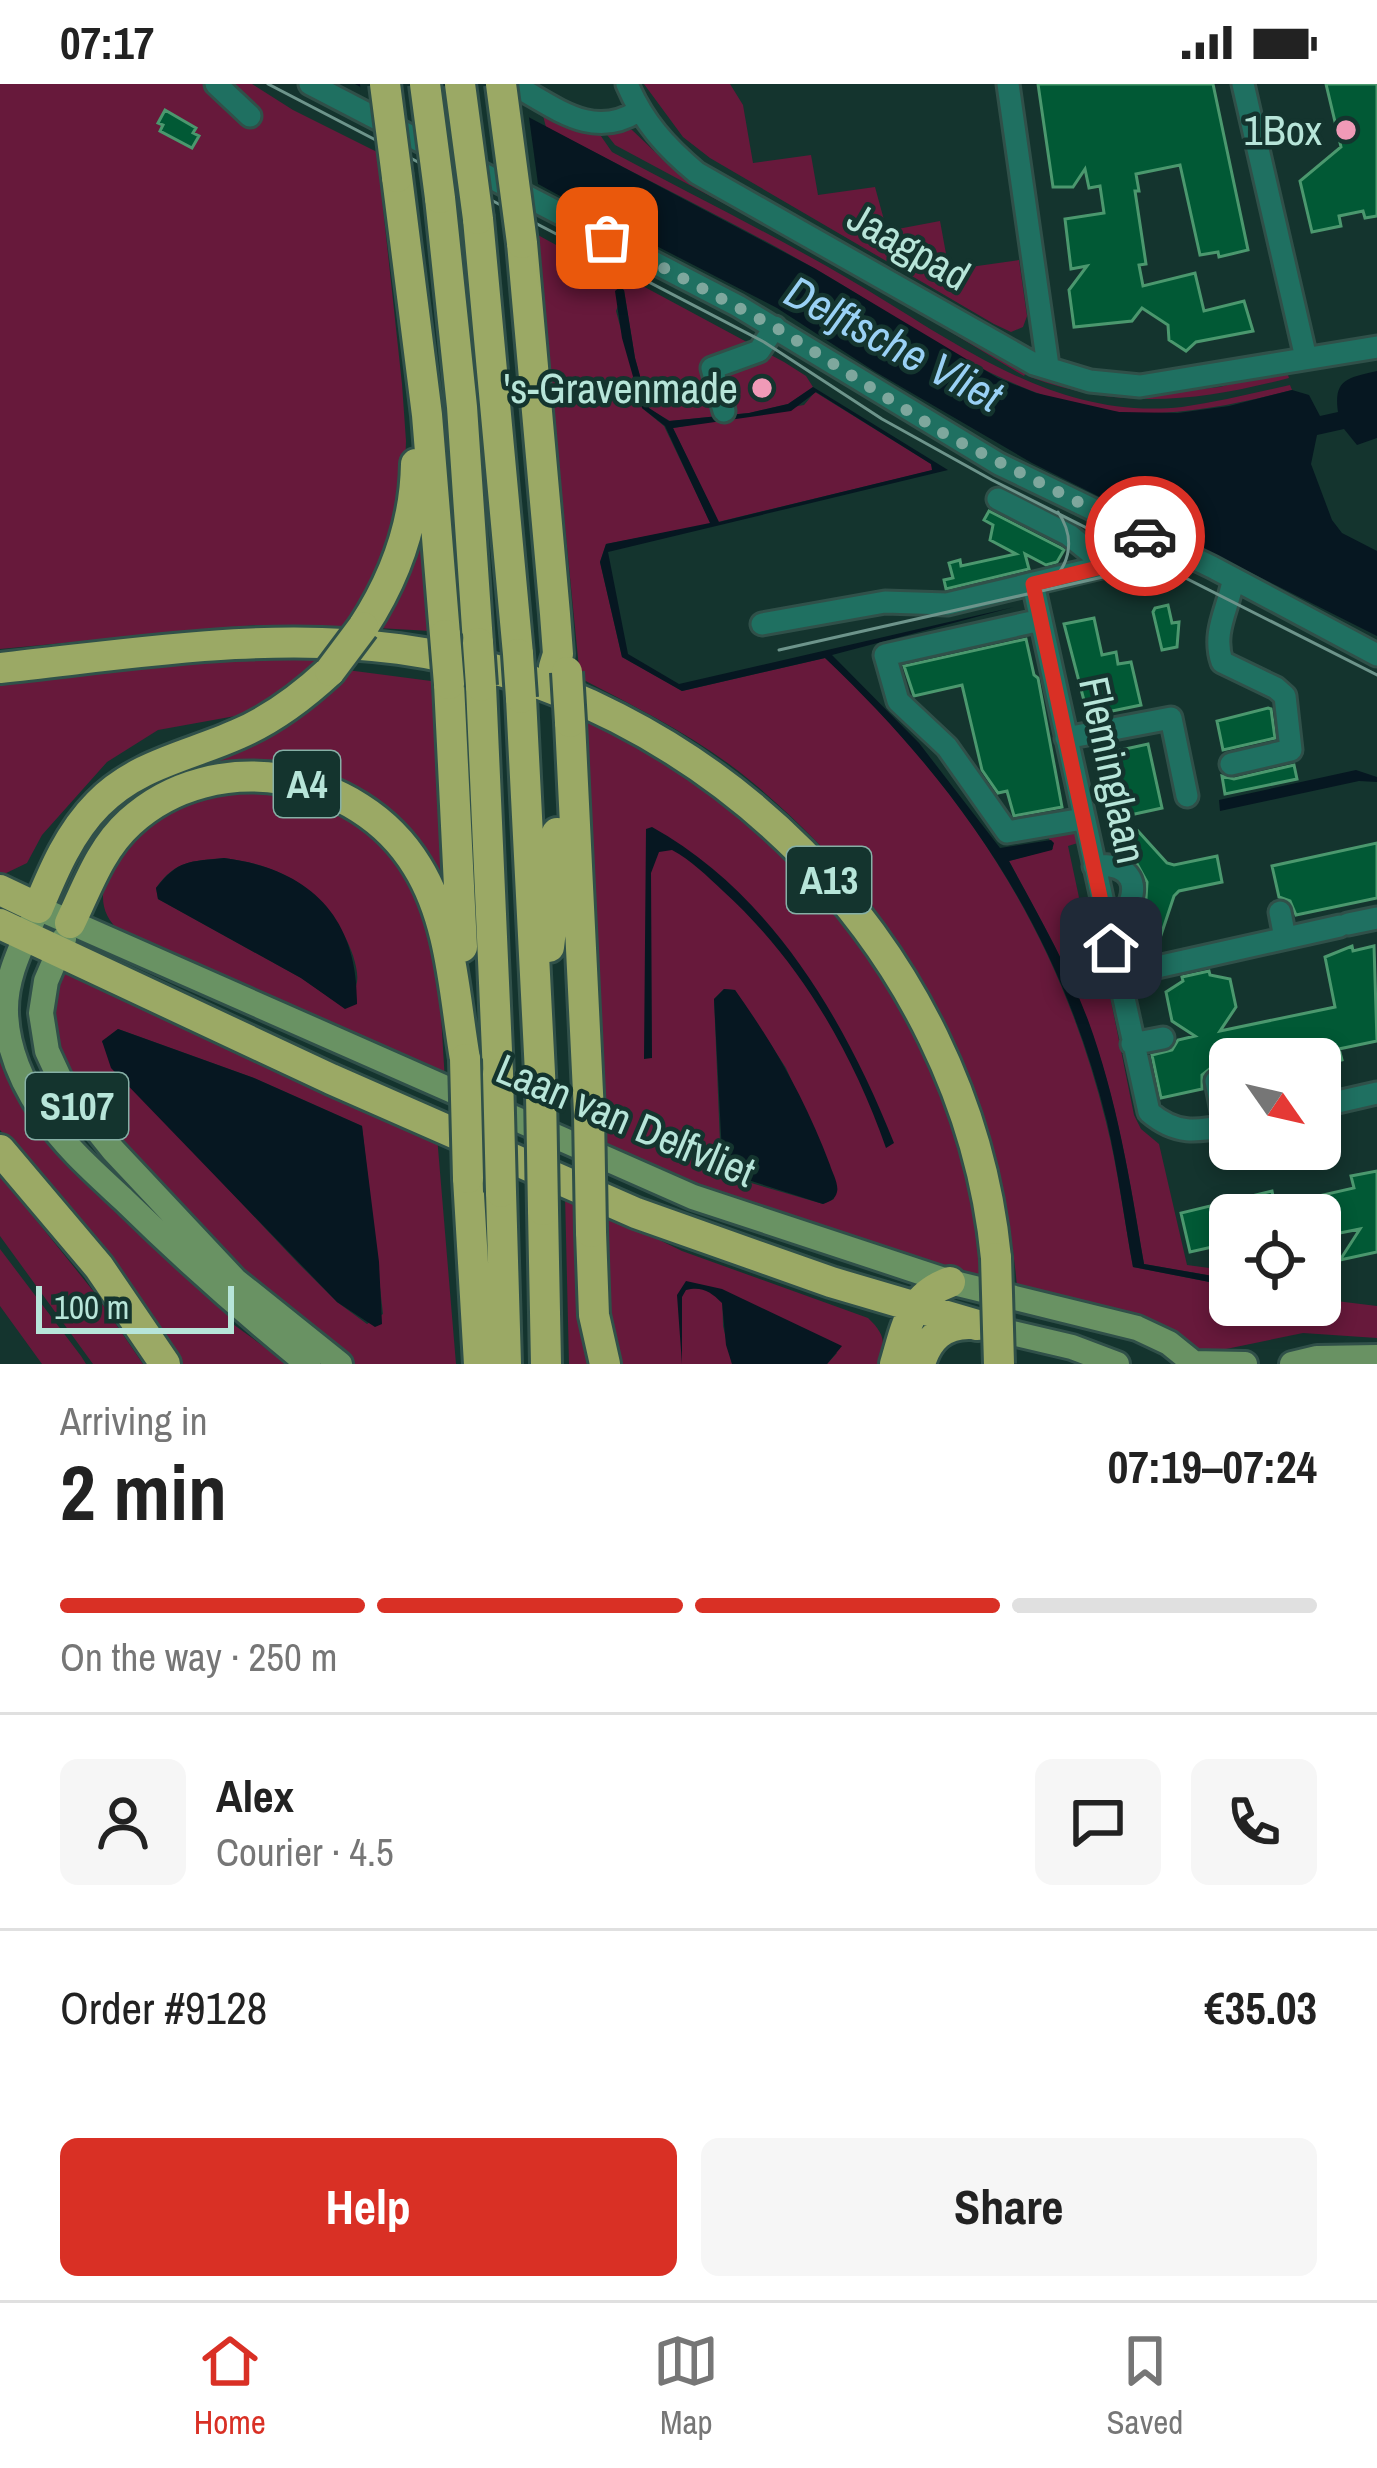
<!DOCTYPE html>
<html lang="en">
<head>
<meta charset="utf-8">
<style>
	:root { --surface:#fff; --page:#f6f6f6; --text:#222; --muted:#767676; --line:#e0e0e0; --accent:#d93025 }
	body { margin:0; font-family:"Archivo Narrow",sans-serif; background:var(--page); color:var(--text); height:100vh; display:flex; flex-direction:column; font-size:45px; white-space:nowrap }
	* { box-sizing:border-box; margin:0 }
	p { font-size:39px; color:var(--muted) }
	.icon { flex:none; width:66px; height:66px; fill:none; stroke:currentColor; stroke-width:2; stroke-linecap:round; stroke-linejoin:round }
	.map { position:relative; height:1280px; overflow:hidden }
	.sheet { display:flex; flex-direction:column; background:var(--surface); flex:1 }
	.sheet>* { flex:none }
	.needle { width:78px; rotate:124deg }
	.buttons { position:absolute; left:1209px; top:954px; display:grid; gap:24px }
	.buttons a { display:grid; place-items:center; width:132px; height:132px; border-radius:18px; background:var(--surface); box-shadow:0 6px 18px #0003; font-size:60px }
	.scale { position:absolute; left:36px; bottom:30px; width:198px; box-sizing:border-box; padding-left:12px; border:6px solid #b7e5d9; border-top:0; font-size:33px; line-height:42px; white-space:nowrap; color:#b7e5d9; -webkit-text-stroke:9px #14342e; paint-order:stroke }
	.pin { position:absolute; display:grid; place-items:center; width:102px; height:102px; color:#fff; margin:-51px; border-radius:24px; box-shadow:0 6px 18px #0006 }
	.courier { position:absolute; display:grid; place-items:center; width:120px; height:120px; margin:-60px; border:9px solid #d93025; border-radius:50%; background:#fff; color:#222; box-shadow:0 3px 15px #0007 }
	.headline em { font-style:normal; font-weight:800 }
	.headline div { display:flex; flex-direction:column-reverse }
	.headline { display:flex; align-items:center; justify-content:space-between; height:204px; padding:0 60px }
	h1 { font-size:78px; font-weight:800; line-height:90px }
	.bar { display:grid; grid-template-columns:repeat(4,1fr); gap:18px 12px; align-content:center; height:144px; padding:0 60px }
	.bar i { height:15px; border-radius:9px; background:var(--line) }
	.bar .current { background:var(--accent) }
	.bar p { grid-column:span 4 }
	.line { display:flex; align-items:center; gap:30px; padding:0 60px; border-top:3px solid var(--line) }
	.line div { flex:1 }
	.round { display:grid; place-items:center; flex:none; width:126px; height:126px; border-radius:18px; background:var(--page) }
	.primary-button { display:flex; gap:24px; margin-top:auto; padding:24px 60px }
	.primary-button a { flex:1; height:138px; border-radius:18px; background:var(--accent); color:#fff; font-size:48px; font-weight:800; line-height:138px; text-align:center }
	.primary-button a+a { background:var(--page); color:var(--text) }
	.status { display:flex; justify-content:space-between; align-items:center; height:84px; padding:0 60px; background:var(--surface); direction:ltr }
	.status svg { height:33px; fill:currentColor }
	.menu { display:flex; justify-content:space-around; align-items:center; height:168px; border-top:3px solid var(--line); background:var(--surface); font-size:33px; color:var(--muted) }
	.menu a { display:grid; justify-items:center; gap:6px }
	.menu .current { color:var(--accent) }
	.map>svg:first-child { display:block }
	.green { fill:#67193b; fill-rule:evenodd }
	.water { fill:#061721; fill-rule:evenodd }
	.pier { fill:#14342e }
	.building { fill:#015935; stroke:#4b986e; stroke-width:3 }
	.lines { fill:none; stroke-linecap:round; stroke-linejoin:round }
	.minor-casing { stroke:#305049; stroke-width:27 }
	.major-casing { stroke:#305049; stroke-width:30 }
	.highway-casing { stroke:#305049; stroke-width:36 }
	.minor { stroke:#1f7061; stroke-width:21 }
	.major { stroke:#699263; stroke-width:24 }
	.highway { stroke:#9ba965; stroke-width:30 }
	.tram { stroke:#6d948b; stroke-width:3 }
	.highway-bridge-casing { stroke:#305049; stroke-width:36; stroke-linecap:butt }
	.highway-bridge { stroke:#9ba965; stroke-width:30 }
	.done { stroke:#7ea79d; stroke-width:12; stroke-dasharray:0 21.6 }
	.route { stroke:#d93025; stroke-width:15 }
	.poi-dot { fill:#f09ab7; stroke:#14342e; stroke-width:4.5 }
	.labels { text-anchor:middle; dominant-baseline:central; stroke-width:9; stroke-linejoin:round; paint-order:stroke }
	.shield { fill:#14342e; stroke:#86b0a6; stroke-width:3 }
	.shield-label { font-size:39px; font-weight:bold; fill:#b7e5d9 }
	.poi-label { font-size:42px; fill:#b7e5d9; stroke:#14342e; text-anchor:end }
	.street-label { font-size:42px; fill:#b7e5d9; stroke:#14342e }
	.water-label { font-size:45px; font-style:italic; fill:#9ad1f5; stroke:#14342e }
</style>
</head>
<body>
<div class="status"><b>07:17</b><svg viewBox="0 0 49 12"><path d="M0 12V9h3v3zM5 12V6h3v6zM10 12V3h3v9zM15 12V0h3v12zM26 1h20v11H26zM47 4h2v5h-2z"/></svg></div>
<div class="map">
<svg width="1377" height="1280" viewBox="0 0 1377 1280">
	<rect width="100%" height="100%" fill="#14342e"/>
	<path class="green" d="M0,0H252L293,26L377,68L402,300L406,357L404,415L394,461L353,543L256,541L0,565Z
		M644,0H730L743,21L753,79L811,71L818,111L875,103L887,147L940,137L949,186L1019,176L1027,232L1023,243L1011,248L994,240L710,74L683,53Z
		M540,20L596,45L612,68C690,110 770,149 847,194C952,255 1052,337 1182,323C1218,318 1254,309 1290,301L1292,306C1221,324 1149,339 1076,321C983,298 902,235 819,187C730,136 637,91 546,43Z
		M622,44L632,46L672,84L883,197L1030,282L1024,292L846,185L615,61L604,47Z
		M536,150L624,198L626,193L784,278L806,292L813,303L788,320L749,329L670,337L649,325L635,274L624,206L616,227L642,324L664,342L711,440L606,460L600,478L622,573L682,607L825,574L831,579C968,711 1060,851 1106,1038C1118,1085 1124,1135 1133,1183L1230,1202V1221H1320V1215L1377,1222V1254L1303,1249L1226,1265L1200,1266L1106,1223L1017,1203C1000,1002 908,827 752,698C702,656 638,624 580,594Z
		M1036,282L1144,311L1220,303L1286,285L1289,294C1199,317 1122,327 1030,293Z
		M815,308L931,380L933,386L718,438L673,344L804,321Z
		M422,427L430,547L378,544Z
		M335,568L258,628L158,646L107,678L42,751L27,779L0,792V593L182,575Z
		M347,586L431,597L446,825L342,703L179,696L268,653Z
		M583,635C645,648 700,695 745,737C776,765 813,792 840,824C924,927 975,1065 985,1196L778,1137L603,1067ZM724,905L735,906L786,984L835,1096L834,1115L823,1120L727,1092L721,1082L714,915Z
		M286,705L349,729L405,781L437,864L445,998L122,849C79,815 118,765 149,738C163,725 200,710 219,706C239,702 265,706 286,705ZM224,774C278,781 320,802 345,853C351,864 359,885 357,898C356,906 348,917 345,924L301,894L158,815L156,804C176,776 192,777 224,774Z
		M1069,744L1081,758L1068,762L1099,907H1109L1134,1031L1141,1045L1159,1060L1187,1181L1217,1185L1230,1182V1195L1144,1180C1130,1097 1117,1015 1087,935C1067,880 1037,829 1009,777L1053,765L1047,749Z
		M70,887L437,1052L456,1280H355L269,1215L92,1037L49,955L55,894ZM118,945L254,994L362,1042L383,1230L367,1240L337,1218L297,1178L214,1090L102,958Z
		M0,953L6,978L226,1221L230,1238L288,1280H182C128,1196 67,1120 0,1046Z
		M0,1091L94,1208L143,1280H93L0,1152Z
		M565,1110L585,1120L591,1280H569Z
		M602,1128L682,1167L868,1234C885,1250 886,1259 879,1280H827L837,1269L722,1206L723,1242L732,1280H617L609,1248Z
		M0,1165L81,1272L86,1280H42L0,1222Z"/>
	<path class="water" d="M355,0H466L814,184L998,294L1036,309L1119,328L1178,329L1229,322L1292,306L1309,311L1320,332L1338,328C1333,294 1349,294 1377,287V354L1357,361L1344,345L1317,351L1311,380L1332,436L1342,449L1377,467V552L1032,379L874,287L777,224L571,118Z
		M620,203L624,206L635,274L649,324L669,337L749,329L788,320L813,303L948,386L608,468L628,570L679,600L1014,523L832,571L919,659L1000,764L1051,756L1054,759L1052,766L1009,777C1037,829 1067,880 1088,936C1117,1015 1130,1096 1144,1180L1230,1195V1202L1133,1183C1124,1135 1118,1085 1107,1038C1060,848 965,707 825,574L682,607L622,573L600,478L606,460L710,439L665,342L642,324L622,254L615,207ZM816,308L931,380L932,386L719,438L673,344L791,327Z
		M1356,686L1377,693V698L1359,697L1220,727L1219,716Z
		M652,743C771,809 845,936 894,1059L886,1064C852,967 799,876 723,807C707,792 691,776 672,766L659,768L651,789L652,974L644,975L646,745Z
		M224,774C309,785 358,832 357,920L345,925L301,894L158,815L156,804C179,775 189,778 224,774Z
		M724,905L735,906C775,962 806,1017 830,1081C832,1088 839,1100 837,1108C835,1116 830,1117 823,1120L723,1088L714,915Z
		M118,945L254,994L362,1042L379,1178L382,1240L375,1243L337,1218L111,984L102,957Z
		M686,1197L722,1205L842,1262L827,1280H732L726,1261L722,1219C711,1208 702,1202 686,1206L682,1213V1280L677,1211Z"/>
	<path class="pier" d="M360,0H479L528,26L539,107L361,10Z"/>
	<path class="building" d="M1038,0H1213L1248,166L1219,173L1218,168L1200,171L1180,81L1136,90L1139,107H1135L1146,180L1139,181L1143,202L1195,189L1204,227L1244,217L1253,247L1196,258L1186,267L1169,256L1168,241L1142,224L1132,237L1074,243L1069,206L1087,182L1071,185L1065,135L1104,129L1100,102L1089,104L1085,85L1073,103H1053Z
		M1326,0H1377V132L1365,134L1363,127L1339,132L1341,142L1312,148L1300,97L1341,63Z
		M165,26L196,44L193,49L199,52L192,64L160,47L163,41L158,39Z
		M989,427L1061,464L1064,466L1057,478L1046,481L1025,470L1029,485L946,505L944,496L953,494L949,479L960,476L961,482L1016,470L990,456L993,441L984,436Z
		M1168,521L1172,539L1179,538L1177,563L1162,566L1153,528L1155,524Z
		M1094,534L1102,571L1116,568L1118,580L1131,578L1141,621L1088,632L1064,540Z
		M1026,555L1034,591L1038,594L1062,723L1014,732L1007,707L998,709L982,686L962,601L914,612L904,582Z
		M1268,624L1271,625L1275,654L1223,666L1217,637Z
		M1148,660L1162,724L1112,735L1098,671Z
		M1294,681L1297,695L1225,710L1222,692L1234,695Z
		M1138,747L1167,779L1174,781L1217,772L1222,798L1179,807L1174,812L1160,854L1135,846L1146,815L1147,798L1136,778L1118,764Z
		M1377,759V814L1296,831L1290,817L1279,813L1272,782Z
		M1352,862L1353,867L1374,862L1377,957L1339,965L1342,976L1320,981V975H1230V992L1222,983H1212L1202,991V1005L1161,1014L1152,971L1172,966L1178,956L1195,952L1172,937L1166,908L1183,897L1182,893L1209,887L1210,891L1230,895L1236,923L1220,947L1335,923L1325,873Z
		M1377,1087V1168L1340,1176L1360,1145L1320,1153V1131H1230V1159L1190,1168L1181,1129L1272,1107L1275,1122L1354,1104L1351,1092Z"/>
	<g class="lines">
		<defs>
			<path id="minor" d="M216,0L250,32
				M310,0L738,222L999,380L1212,483L1377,571
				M512,0C554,22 592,57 638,27
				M627,0C643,38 666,63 697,89L1034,280L1090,297L1140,302L1377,263
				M1008,0L1048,282
				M1243,0L1306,274
				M724,327L712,284L759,267L775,243
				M998,415L1069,451L1107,482
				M1033,500L1149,1028C1176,1051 1196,1048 1230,1041
				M1041,536L885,571L898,617L947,663L1007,748L1083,735
				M762,540L885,518L947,520L1130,476L1146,451
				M1066,654L1171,634L1187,712
				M1231,680L1291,666L1285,612L1276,604L1222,578C1212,548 1228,525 1233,497
				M1094,782C1131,778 1143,801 1123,832L1105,837
				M1280,828L1285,854
				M1348,840L1377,834
				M1117,892L1340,842
				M1132,960L1163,954
				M1216,997L1225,1042
				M1320,1022L1377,1009"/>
			<path id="major" d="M64,855L46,897L41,929L47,967L65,1006L113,1066L235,1196L340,1280
				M982,1242L1072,1263L1117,1280
				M1193,1279L1245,1280
				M308,1280C244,1228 183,1174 124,1116C96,1090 64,1062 43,1030C22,999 7,966 6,928C5,891 24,858 38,824L693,1113L950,1198L1137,1244L1169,1259L1195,1280
				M1292,1280L1317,1274L1377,1273"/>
			<path id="highway" d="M397,93L427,331L445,551
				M440,114L462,323L478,559
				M478,135L518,570
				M522,159L555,530L558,570L554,583
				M363,543C395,494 415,439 416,380
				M0,584C132,570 266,547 399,565C706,607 966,862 996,1174
				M449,600L462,863
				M481,602L498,990
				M521,614L541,1009
				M570,638L589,1029
				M0,806L38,824C53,788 69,749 98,720C137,680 189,672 238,650C273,635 302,613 330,587
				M70,839C87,804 100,765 130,738C214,661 359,686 417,782C452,838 454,911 465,975
				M0,840L331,995L636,1129L831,1198L977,1241
				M549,863L556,805L557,749
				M0,1066L99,1183L165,1280
				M468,1094L479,1280
				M501,1108L506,1280
				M543,1126L546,1280
				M591,1148L594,1231L605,1280
				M895,1280C906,1243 910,1212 950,1198
				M920,1280C927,1255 943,1239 971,1240"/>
		</defs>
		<use href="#minor" class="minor-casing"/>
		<use href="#major" class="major-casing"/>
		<use href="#highway" class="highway-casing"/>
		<use href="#minor" class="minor"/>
		<use href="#major" class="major"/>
		<use href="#highway" class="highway"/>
		<path class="tram" d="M268,0L764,258L882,335L992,396L1377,591
			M1041,504C1070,487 1077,456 1058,428
			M779,566L1143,484L1161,486"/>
		<defs>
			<path id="highway-bridge" d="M385,0L397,93
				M425,0L440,114
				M460,0L478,135
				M501,0L522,159
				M445,551L449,600
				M478,559L481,602
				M518,570L521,614
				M330,587L363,543
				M567,588L570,638
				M465,975L468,1094
				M498,990L501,1108
				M541,1009L543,1126
				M589,1029L591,1148
				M996,1174L999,1280"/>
		</defs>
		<use href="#highway-bridge" class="highway-bridge-casing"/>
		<use href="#highway-bridge" class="highway-bridge"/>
	</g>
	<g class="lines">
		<path class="done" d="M607,154L775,243L946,351L1145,452"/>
		<path class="route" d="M1111,864L1033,500L1130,476L1145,452"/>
	</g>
	<g class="poi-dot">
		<circle cx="1346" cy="46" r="12"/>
		<circle cx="762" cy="304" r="12"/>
	</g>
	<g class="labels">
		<g class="shield">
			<rect x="274" y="667" width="66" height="66" rx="9"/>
			<rect x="787" y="763" width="84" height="66" rx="9"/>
			<rect x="26" y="989" width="102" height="66" rx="9"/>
		</g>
		<g class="shield-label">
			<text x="307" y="700">A4</text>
			<text x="829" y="796">A13</text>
			<text x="77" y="1022">S107</text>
		</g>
		<g class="poi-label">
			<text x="1322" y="46">1Box</text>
			<text x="738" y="304">'s-Gravenmade</text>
		</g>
		<g class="street-label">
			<text transform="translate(909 162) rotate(30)">Jaagpad</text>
			<text transform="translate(1113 686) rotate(78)">Fleminglaan</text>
			<text transform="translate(626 1036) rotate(23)">Laan van Delfvliet</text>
		</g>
		<g class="water-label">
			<text transform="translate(894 259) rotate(28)">Delftsche Vliet</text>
		</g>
	</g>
</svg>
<div class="buttons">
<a><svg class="needle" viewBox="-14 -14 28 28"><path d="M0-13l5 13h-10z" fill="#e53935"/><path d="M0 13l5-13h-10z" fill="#767676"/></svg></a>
<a><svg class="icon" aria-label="locate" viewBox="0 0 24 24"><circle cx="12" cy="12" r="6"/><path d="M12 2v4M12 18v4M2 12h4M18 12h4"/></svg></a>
</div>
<div class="scale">100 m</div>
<div class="pin" style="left:607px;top:154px;background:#ea580c"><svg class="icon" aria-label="bag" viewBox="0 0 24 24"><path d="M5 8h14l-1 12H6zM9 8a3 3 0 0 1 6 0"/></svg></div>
<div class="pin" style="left:1111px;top:864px;background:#1f2937"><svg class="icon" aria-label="home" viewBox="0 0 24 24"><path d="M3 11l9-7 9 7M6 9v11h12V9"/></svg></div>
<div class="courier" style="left:1145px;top:452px"><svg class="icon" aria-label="car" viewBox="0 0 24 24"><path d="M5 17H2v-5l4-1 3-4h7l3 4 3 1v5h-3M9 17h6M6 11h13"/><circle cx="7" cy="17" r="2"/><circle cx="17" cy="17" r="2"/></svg></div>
</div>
<section class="sheet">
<div class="headline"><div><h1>2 min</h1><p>Arriving in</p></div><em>07:19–07:24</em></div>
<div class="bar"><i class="current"></i><i class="current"></i><i class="current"></i><i></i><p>On the way · 250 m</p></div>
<div class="line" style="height:216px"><a class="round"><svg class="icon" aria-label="person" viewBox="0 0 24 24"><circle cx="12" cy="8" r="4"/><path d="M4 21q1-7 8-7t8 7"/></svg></a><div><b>Alex</b><p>Courier · 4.5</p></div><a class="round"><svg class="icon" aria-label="chat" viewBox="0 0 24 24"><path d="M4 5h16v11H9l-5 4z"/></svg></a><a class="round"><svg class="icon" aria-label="phone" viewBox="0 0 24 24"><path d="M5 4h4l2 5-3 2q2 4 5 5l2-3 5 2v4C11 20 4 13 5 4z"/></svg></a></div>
<div class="line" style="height:156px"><div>Order #9128</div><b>€35.03</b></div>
<div class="primary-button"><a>Help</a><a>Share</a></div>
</section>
<nav class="menu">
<a class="current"><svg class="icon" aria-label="home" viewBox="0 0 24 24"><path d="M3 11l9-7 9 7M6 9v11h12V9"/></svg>Home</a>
<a><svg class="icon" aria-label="map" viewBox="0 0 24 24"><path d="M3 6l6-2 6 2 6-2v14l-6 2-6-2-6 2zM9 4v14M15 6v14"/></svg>Map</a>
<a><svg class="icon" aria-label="saved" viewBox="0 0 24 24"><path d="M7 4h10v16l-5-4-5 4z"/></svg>Saved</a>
</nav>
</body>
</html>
